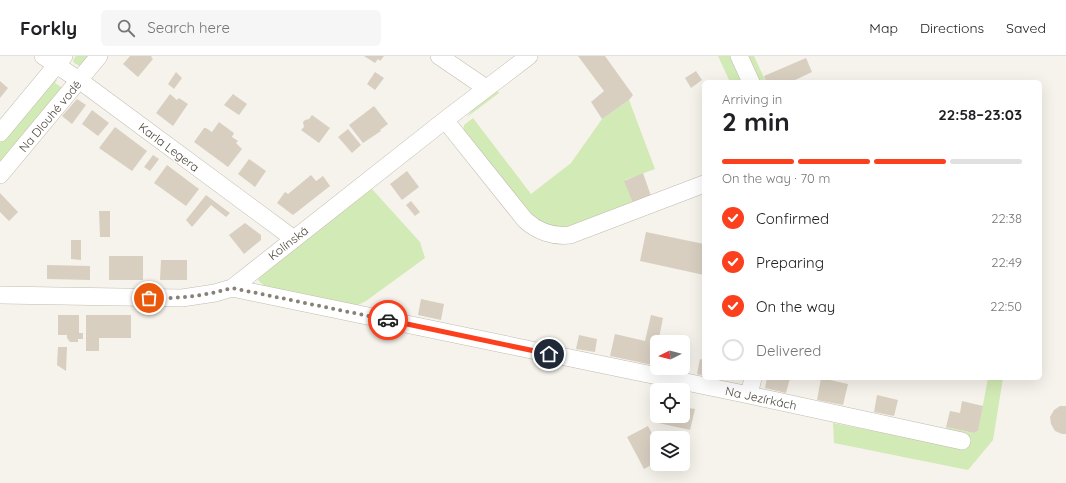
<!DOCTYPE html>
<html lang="en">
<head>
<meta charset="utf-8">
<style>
	:root { --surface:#fff; --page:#f6f6f6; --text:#202124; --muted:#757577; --line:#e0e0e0; --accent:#fc3f1d }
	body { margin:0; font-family:Quicksand,sans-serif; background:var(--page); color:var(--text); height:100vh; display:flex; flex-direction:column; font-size:15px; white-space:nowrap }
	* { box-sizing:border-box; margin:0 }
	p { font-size:13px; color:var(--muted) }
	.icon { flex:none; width:22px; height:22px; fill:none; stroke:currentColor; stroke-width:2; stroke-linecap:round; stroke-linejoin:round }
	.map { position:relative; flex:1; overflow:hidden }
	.details { position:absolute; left:702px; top:24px; width:340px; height:300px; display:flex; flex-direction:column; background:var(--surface); border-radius:6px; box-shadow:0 4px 16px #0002 }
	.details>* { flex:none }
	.needle { width:26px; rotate:264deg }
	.fabs { position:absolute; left:650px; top:279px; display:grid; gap:8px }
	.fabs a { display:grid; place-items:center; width:40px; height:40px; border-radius:6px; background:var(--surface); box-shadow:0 4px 16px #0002; font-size:20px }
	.pin { position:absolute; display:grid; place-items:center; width:34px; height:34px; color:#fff; margin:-17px; border:2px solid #fff; border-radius:50%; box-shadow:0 1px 4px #0007 }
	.courier { position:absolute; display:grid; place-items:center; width:40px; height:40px; margin:-20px; border:3px solid #fc3f1d; border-radius:50%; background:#fff; color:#222; box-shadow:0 1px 5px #0007 }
	.head em { font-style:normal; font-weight:700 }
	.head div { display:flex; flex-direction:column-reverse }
	.head { display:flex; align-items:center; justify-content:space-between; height:68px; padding:0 20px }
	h1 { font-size:26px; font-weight:700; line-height:30px }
	.bar { display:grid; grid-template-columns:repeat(4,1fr); gap:6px 4px; align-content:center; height:48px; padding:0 20px }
	.bar i { height:5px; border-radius:3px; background:var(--line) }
	.bar .current { background:var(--accent) }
	.bar p { grid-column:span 4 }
	ol { padding:0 20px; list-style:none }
	li { display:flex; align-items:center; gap:12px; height:44px }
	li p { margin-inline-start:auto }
	li .icon { padding:4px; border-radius:50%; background:var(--accent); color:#fff; stroke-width:4 }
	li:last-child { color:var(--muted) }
	li i { width:22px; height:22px; border:2px solid var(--line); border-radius:50% }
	header { display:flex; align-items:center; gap:24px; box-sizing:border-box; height:56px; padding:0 20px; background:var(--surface); border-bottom:1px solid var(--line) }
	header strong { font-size:19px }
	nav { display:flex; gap:22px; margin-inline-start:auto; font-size:14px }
	.search { width:280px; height:36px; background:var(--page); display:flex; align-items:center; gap:10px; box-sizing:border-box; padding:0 14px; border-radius:6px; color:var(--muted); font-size:15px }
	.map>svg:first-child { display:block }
	.green { fill:#d2eab5 }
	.building { fill:#d8cfc1 }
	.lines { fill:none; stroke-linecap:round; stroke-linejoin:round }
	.minor-casing { stroke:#c2bbae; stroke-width:18 }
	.minor { stroke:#fff; stroke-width:17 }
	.done { stroke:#878178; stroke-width:4; stroke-dasharray:0 7.2 }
	.route { stroke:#fc3f1d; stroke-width:5 }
	.labels { text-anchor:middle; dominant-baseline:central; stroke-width:3; stroke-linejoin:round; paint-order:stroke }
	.street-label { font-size:12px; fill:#4b4439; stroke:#fff }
</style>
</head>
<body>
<header>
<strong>Forkly</strong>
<div class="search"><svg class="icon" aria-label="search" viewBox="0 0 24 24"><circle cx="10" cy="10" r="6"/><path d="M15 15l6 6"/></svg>Search here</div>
<nav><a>Map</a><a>Directions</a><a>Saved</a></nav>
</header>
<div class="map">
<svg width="1066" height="427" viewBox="0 0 1066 427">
	<rect width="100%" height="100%" fill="#f6f3ec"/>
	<path class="green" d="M76,0H91L80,10L74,7L73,4Z
		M718,0H734L746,26H730Z
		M743,0H754L766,26H755Z
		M52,20L57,24L55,27L61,31L63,30L65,32L0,112V80Z
		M497,34L499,37L467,61L473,53Z
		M629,44L655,113L625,124L633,147L569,176L535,167L463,75L464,69L473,62L531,138L571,107L602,63Z
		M372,133L420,186L425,202L366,245L356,250L266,232L258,224L262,215Z
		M988,322H1003L993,384L968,414L834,387L833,367L940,388L945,381L946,371L974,377L978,375Z"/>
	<path class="building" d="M130,0H152L151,1L153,3L138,21L123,8Z
		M364,0H384L380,5L378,3L375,7Z
		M578,0H605L633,39L629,44L602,63L591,46L604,35Z
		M806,2L812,16L791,26H766L764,20Z
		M696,15L702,24L691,32L685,22Z
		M176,16L182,22L174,33L168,28Z
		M375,16L384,22L375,34L367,28Z
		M0,25L8,32L0,42Z
		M170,38L177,44L179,42L188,48L173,70L156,57Z
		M233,38L247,48L239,59L224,49Z
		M77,43L86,49L72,68L62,60Z
		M374,50L388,68L380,74L381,75L363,87L349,69Z
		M92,54L109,67L98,80L82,68Z
		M312,59L330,72L319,87L301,74L304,71L303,66L305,64L309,63Z
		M219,66L234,77L232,81L238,85L236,87L242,93L228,111L194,86L204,72H206L212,76Z
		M115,71L147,95L132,115L99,92Z
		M348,73L361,89L352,97L338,81Z
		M153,99L159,103L150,115L144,111Z
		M249,103L266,115L255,131L238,118Z
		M167,109L199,133L186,150L154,127Z
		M407,115L419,131L402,144L390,128Z
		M643,117L651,140L633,147L624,125Z
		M311,119L316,125L323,120L330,130L293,159L277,147L285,136L288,138Z
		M0,137L18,156L9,165L0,156Z
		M206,139L230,157L226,161L211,149L192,171L186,164Z
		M411,145L420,156L415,160L406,149Z
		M99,155H110V181H100Z
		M245,167L261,179V184L244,198L229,179Z
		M646,176L704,188V219L640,205Z
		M71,184H81V204L71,203Z
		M109,200H143V224H109Z
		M161,204H187V224H160Z
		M47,209L90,210V224L47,223Z
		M421,243L444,248L441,264L418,259Z
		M58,259H79V277H83V283H78V286H70L67,282V279H58Z
		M86,259H131V282H99V295H86Z
		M651,259L663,262L659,282L662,283V286H657V310L610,300L615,278L645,285Z
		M579,279L597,283L595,296L576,293Z
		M58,291H67L66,315L57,309Z
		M700,303L704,304V320L697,318Z
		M767,322H790L786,337L765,332Z
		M821,322L848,328L843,349L817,344Z
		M877,339L898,344L894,360L874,356Z
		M962,345L983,350L978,375L974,377L946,371L950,355L960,357Z
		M1060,350H1066V378H1062L1055,375L1051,368L1050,361L1054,354Z
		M683,351L695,353L690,374L654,366L656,356L657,360H683Z
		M648,370L657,387V406L644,413L627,381Z"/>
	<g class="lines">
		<defs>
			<path id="minor" d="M43,0L79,24L294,183
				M439,0L486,32
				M739,0L751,26
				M445,64L525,164C537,175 553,181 570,179L704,128
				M0,77L64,0
				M0,119L99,0
				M232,232L749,339L962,385
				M0,239L182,242L215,237L232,232L445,64L529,0
				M749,339L753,322"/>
		</defs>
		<use href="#minor" class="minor-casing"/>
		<use href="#minor" class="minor"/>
	</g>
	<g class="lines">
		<path class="done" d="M149,242C178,243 204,240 232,232L388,264"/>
		<path class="route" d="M388,264L549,298"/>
	</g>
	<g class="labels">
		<g class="street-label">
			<text transform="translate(50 60) rotate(-50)">Na Dlouhé vodě</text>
			<text transform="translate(169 91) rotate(37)">Karla Legera</text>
			<text transform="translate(288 187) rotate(-38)">Kolínská</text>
			<text transform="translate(761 342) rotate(12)">Na Jezírkách</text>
		</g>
	</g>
</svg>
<div class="fabs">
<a><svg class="needle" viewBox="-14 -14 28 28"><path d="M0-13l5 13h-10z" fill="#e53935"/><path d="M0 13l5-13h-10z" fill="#757577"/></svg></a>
<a><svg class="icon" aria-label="locate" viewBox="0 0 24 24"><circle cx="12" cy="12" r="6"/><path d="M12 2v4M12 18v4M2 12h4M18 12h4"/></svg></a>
<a><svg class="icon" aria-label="layers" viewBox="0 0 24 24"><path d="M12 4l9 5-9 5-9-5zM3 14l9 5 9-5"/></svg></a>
</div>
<div class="pin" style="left:149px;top:242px;background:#ea580c"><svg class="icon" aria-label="bag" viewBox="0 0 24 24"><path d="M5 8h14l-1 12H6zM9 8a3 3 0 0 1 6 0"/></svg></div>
<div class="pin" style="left:549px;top:298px;background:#1f2937"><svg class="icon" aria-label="home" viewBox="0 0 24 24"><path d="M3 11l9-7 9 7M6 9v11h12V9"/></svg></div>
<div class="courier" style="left:388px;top:264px"><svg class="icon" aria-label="car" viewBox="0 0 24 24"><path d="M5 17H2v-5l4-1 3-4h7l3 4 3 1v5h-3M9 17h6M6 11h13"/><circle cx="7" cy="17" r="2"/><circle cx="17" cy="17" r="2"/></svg></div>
<section class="details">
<div class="head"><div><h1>2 min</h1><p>Arriving in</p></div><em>22:58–23:03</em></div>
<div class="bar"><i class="current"></i><i class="current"></i><i class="current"></i><i></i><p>On the way · 70 m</p></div>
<ol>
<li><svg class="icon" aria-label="check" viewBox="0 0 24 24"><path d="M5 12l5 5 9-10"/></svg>Confirmed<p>22:38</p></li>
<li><svg class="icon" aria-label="check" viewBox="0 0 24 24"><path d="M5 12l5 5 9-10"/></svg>Preparing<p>22:49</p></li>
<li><svg class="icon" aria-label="check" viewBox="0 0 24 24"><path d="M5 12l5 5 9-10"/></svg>On the way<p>22:50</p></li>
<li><i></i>Delivered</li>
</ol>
</section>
</div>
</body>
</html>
